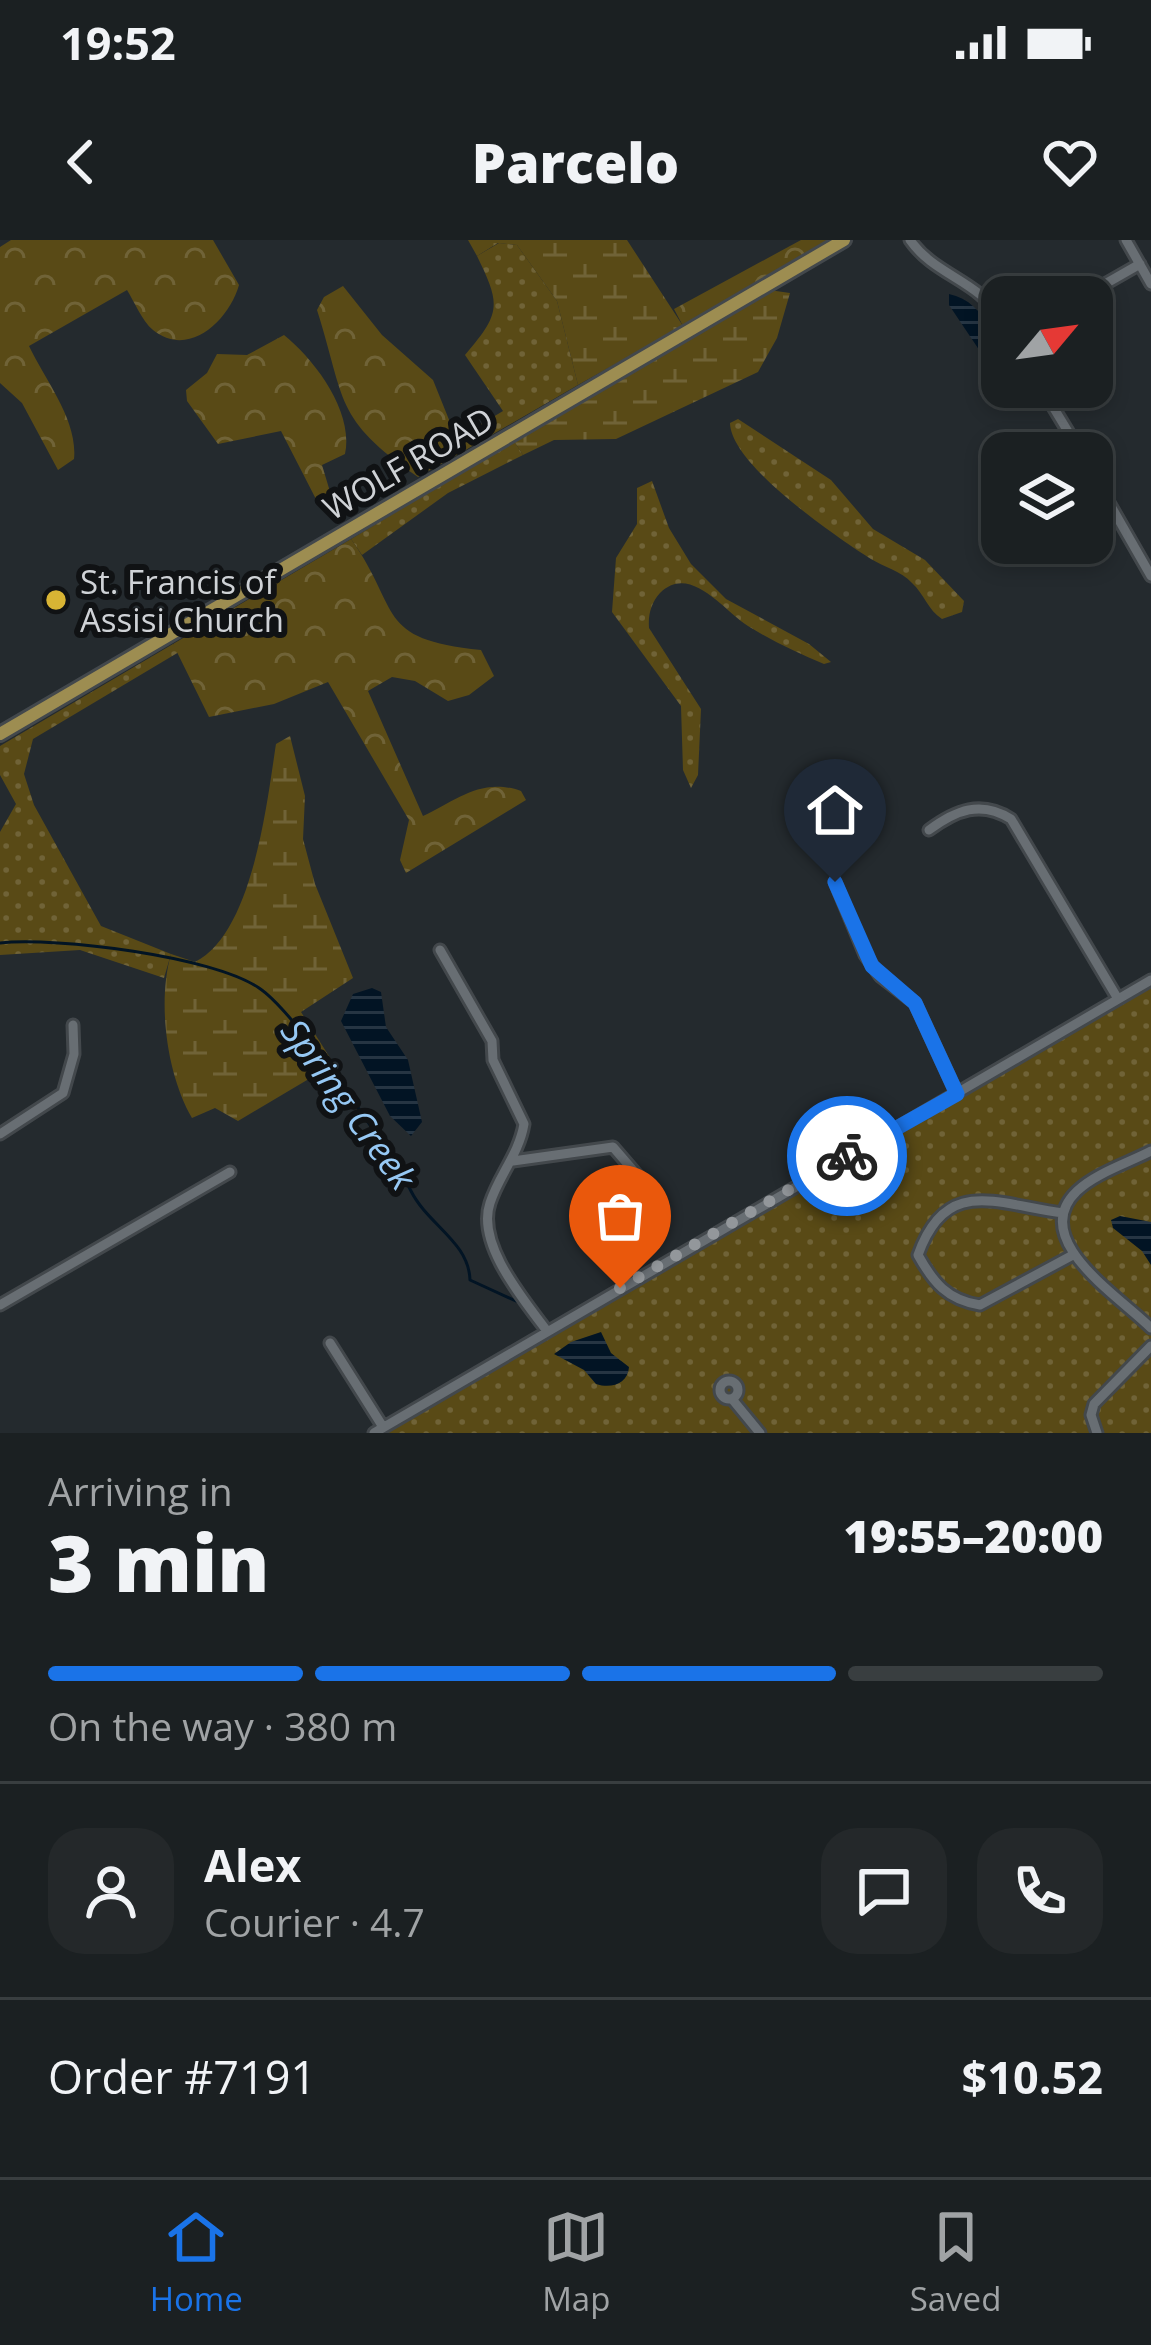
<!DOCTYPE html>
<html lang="en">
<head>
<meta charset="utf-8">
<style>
	:root { --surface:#1b2022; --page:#24282a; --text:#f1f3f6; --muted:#a0a3a5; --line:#393e40; --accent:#1a73e8 }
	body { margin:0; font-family:"Open Sans",sans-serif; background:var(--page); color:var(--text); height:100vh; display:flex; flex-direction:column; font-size:45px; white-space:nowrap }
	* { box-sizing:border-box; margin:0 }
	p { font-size:39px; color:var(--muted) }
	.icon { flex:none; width:66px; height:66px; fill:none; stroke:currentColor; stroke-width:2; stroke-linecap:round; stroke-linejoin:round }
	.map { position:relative; height:1193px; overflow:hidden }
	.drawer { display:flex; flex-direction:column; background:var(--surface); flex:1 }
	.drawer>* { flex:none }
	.needle { width:78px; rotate:61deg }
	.controls { position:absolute; left:981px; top:36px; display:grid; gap:24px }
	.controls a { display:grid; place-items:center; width:132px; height:132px; border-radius:24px; background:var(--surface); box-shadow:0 6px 18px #0003,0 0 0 3px var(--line); font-size:60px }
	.pin { position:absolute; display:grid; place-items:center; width:102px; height:102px; color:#fff; margin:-123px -51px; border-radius:50% 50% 50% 0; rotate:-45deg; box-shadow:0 0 12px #0007 }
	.pin .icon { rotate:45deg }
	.courier { position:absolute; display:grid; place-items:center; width:120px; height:120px; margin:-60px; border:9px solid #1a73e8; border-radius:50%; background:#fff; color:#222; box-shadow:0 3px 15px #0007 }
	.head em { font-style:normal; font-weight:800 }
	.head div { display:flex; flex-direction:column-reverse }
	.head { display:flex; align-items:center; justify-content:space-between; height:204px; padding:0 48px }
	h1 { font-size:78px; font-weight:800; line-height:90px }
	.bar { display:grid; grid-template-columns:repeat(4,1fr); gap:18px 12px; align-content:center; height:144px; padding:0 48px }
	.bar i { height:15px; border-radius:9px; background:var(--line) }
	.bar .selected { background:var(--accent) }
	.bar p { grid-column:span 4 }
	.line { display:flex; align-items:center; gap:30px; padding:0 48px; border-top:3px solid var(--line) }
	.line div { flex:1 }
	.round { display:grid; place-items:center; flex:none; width:126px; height:126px; border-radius:36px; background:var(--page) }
	.status { display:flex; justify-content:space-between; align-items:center; height:84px; padding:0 60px; background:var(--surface); direction:ltr }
	.status svg { height:33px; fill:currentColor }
	header { display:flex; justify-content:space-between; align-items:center; height:156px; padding:0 48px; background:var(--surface); font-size:54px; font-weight:800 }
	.tab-bar { display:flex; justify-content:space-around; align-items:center; height:168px; border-top:3px solid var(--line); background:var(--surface); font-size:33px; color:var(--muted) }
	.tab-bar a { display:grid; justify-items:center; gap:6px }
	.tab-bar .selected { color:var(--accent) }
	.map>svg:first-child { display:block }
	.grass { fill:url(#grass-dots) }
	.forest { fill:url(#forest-crowns) }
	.wetland { fill:url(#wetland-marsh) }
	.water { fill:url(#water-rules) }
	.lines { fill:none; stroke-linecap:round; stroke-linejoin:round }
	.stream { stroke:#021424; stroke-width:3 }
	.minor-casing { stroke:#43484c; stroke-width:15 }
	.major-casing { stroke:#43484c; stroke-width:18 }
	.minor { stroke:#686e73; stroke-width:9 }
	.major { stroke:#9d8d51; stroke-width:12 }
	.done { stroke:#93979b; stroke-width:12; stroke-dasharray:0 21.6 }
	.route { stroke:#1a73e8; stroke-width:15 }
	.poi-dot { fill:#d8b434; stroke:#101214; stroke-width:4.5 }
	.labels { text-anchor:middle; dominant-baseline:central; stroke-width:12; stroke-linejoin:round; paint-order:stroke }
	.street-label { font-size:33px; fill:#cfd2d6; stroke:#101214 }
	.poi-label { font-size:33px; fill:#cfd2d6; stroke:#101214; text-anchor:start }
	.water-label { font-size:36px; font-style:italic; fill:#96c8f4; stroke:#101214 }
</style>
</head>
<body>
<div class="status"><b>19:52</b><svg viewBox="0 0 49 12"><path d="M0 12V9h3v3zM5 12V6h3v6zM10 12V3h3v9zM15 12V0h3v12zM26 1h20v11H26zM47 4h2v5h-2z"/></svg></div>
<header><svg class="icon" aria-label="back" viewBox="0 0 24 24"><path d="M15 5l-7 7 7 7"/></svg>Parcelo<svg class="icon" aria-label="heart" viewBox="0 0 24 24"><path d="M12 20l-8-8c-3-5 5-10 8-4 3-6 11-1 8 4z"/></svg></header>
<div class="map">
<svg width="1151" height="1193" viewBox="0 0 1151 1193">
	<defs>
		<pattern id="grass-dots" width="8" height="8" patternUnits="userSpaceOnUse" patternTransform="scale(3)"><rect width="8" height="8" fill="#594a16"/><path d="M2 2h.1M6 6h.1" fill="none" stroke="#706337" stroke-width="1.8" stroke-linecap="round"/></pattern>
		<pattern id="forest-crowns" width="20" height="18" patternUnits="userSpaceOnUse" patternTransform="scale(3)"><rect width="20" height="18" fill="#594a16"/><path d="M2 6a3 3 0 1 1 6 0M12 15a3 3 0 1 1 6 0" fill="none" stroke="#706337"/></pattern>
		<pattern id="wetland-marsh" width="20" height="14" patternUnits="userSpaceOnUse" patternTransform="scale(3)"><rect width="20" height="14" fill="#594a16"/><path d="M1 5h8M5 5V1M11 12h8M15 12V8" fill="none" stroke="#706337"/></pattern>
		<pattern id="water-rules" width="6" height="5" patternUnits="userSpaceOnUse" patternTransform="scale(3)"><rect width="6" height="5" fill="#021424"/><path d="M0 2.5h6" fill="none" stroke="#263543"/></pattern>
	</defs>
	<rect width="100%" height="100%" fill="#242a2e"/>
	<path class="grass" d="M499,3L517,5L557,61L578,145L462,212L458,198L503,171L465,115C501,73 501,65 477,16Z
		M738,179L831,240L873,289L925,320L964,361L962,372L942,379C928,370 924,354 912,343C901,331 884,327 871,319C835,296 731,225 730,183Z
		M514,201L523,215L448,253L362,315L351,299Z
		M652,241L669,288L691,324L726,359L809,404L831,422L824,424C798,413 772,401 748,386C723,370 690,323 660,353C651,363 648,375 649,388L701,469L698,535L691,548L683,530L681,466L612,372L616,318L637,284V248Z
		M173,404L179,412L33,499L24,534L34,565L101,686L171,714L164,738L80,710L0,715V592L16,564L0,535V506Z
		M1151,740V1193H380Z"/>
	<path class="forest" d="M11,0H213L239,45C229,80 189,119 153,90C142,81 134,61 127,50L29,106C45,140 78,180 74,219L58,230L22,163L0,143V7Z
		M801,0H829L683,86L674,69Z
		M343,46L382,95L433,140L462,212L418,237C333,178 346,161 317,70L324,57Z
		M284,95C315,120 354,172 345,214L322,225L331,255L319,265L281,191L218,204L187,161L186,150L207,133L217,114L247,115Z
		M351,299C402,371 374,399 481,410L494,436L469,455L448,461L415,441L392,437L368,451L423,576C457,560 481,537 521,551L526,560L406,633L400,620L409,580L328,442L274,464L209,477L173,404Z"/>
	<path class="wetland" d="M468,0H627L683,86L578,145L557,61L517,5L498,3L477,16Z
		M769,50L790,53L777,98L758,132L616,199L554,200L523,215L514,201Z
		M290,496L305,556L303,599L315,644L353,738L301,772L334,824L238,881L215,868L192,878C167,835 157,763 171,714L195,722C253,693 267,562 276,504Z"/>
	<path class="water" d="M949,54C988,62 1002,110 1002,144L949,65Z
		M372,748L381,752L386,787L408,820L422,882L411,896L390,876L341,781L353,754Z
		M1120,976L1151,982V1025L1142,1011L1113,988L1111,980Z
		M601,1092L611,1113L629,1127C628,1144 611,1149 596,1144L584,1130L554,1114L571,1102Z"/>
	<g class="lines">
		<path class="stream" d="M0,703C57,697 212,716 259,748C294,771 391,911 411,951C428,985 469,1002 470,1040L518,1062"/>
		<defs>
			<path id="minor" d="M910,0C935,36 979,40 1002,80
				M1126,0L1151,44
				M1098,48L1140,24
				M1041,147L1081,213
				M1092,233L1151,336
				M929,590C956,570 981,560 1011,579L1118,759
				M835,642L865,715L880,736L915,763L957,854
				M440,710L492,801L493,820L524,884C519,914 499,935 490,963C476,1004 524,1060 547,1091
				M0,894L63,853L74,814L73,785
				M1151,911C1128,923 1096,933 1077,951C1027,999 1119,1056 1151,1088
				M513,921L613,907L638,936
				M1063,973C995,964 946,936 918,1015C933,1042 947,1060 980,1065L1071,1016
				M0,1065L230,932
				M330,1103L383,1187
				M720 1150a9 9 0 1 1 18 0a9 9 0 1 1-18 0Z
				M732,1159L760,1193
				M374,1193L1151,740
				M1097,1193L1091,1175L1094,1164L1151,1106"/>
			<path id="major" d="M0,494L844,0"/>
		</defs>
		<use href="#minor" class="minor-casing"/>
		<use href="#major" class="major-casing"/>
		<use href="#minor" class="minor"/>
		<use href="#major" class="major"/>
	</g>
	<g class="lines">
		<path class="done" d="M620,1048L847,916"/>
		<path class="route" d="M835,642L872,726L915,763L957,854L847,916"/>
	</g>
	<circle class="poi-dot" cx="56" cy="360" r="12"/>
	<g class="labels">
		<g class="street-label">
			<text transform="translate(408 223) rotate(-30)">WOLF ROAD</text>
		</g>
		<g class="poi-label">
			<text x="80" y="341">St. Francis of<tspan x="80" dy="38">Assisi Church</tspan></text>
		</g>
		<g class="water-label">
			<text transform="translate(349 864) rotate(54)">Spring Creek</text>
		</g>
	</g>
</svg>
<div class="controls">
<a><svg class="needle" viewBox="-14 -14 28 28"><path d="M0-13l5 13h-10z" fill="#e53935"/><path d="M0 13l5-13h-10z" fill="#a0a3a5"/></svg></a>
<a><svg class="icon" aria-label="layers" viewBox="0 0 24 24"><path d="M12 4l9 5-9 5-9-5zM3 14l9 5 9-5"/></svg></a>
</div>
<div class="pin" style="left:620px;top:1048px;background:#ea580c"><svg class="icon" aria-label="bag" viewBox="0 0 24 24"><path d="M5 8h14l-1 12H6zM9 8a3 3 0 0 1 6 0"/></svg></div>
<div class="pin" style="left:835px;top:642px;background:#1f2937"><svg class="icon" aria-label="home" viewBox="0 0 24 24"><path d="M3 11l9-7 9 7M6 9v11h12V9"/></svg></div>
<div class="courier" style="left:847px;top:916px"><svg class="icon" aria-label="bike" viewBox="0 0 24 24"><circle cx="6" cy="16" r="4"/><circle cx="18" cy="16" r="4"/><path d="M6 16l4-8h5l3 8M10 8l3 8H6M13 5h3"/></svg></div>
</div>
<section class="drawer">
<div class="head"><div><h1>3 min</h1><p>Arriving in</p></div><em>19:55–20:00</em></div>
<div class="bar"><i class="selected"></i><i class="selected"></i><i class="selected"></i><i></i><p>On the way · 380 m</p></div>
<div class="line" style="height:216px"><a class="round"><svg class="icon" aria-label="person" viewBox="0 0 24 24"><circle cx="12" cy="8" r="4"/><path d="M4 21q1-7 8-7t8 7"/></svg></a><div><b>Alex</b><p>Courier · 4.7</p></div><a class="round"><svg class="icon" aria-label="chat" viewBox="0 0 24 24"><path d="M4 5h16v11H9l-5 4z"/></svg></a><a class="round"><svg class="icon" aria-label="phone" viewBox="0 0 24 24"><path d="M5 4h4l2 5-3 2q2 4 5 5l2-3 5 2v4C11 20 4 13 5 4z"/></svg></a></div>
<div class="line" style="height:156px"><div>Order #7191</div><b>$10.52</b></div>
</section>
<nav class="tab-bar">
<a class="selected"><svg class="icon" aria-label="home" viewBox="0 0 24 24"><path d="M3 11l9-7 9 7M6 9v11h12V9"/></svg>Home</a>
<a><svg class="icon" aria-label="map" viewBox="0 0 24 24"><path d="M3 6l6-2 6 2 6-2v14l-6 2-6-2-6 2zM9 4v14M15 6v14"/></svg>Map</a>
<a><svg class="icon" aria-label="saved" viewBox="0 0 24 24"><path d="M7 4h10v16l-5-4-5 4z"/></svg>Saved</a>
</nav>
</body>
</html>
